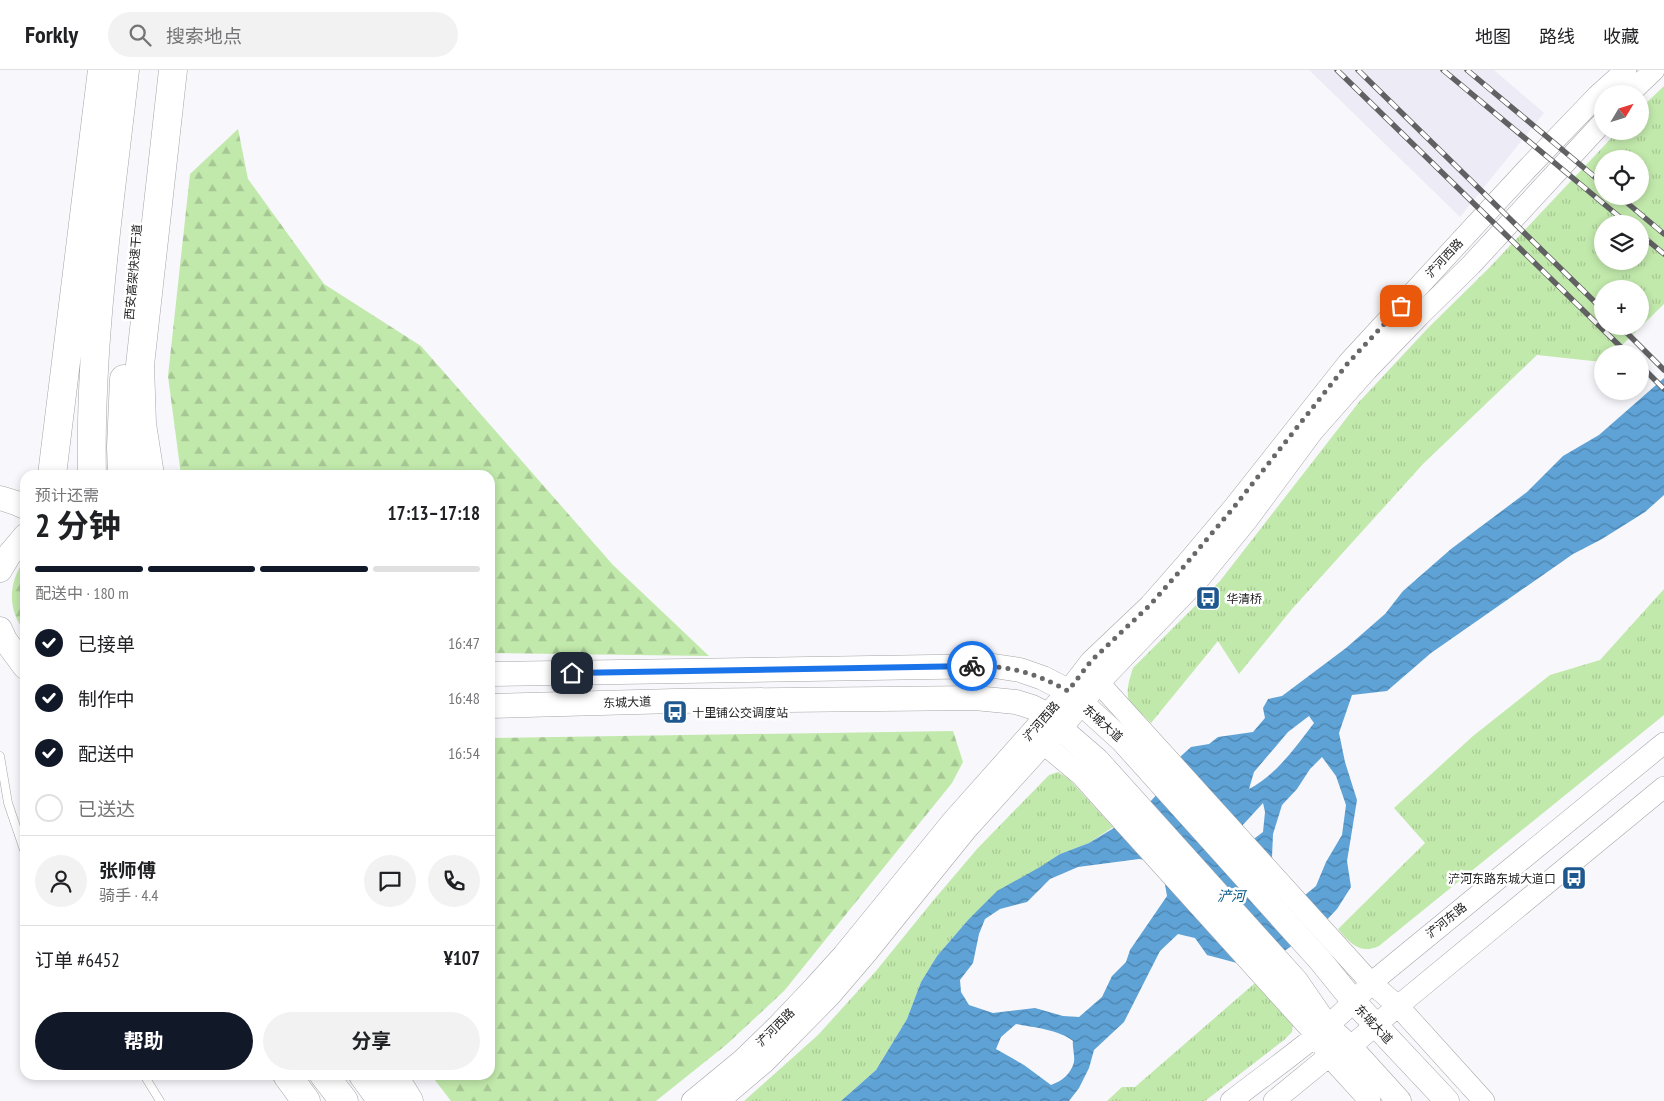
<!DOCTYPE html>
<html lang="zh">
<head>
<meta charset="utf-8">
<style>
	:root { --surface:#fff; --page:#f2f2f2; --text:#202124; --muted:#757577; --line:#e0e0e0; --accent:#111827 }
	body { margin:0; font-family:"PT Sans Narrow","Noto Sans SC",sans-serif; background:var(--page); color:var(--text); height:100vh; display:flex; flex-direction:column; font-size:19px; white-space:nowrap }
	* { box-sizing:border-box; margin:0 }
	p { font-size:16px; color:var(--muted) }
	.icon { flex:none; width:28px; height:28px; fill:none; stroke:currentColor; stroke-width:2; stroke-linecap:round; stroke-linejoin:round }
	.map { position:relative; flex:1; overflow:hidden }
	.sheet { position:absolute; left:20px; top:400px; width:475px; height:610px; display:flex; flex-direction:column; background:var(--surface); border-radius:15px; box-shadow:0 2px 8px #0003 }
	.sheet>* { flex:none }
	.needle { width:32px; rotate:52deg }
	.fabs { position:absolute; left:1594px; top:15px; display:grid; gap:10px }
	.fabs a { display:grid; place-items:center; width:55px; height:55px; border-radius:50%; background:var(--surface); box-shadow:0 2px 8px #0003; font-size:25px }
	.pin { position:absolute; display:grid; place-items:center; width:42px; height:42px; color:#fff; margin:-21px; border-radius:10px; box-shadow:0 2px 8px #0006 }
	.courier { position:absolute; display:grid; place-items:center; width:50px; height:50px; margin:-25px; border:4px solid #1a73e8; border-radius:50%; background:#fff; color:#222; box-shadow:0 1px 6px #0007 }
	.headline em { font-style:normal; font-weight:700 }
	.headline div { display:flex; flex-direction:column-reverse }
	.headline { display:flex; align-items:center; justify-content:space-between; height:85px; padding:0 15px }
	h1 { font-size:32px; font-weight:700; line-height:38px }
	.bar { display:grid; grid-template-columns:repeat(4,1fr); gap:8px 5px; align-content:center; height:60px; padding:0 15px }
	.bar i { height:6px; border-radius:4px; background:var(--line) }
	.bar .active { background:var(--accent) }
	.bar p { grid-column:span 4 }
	.line { display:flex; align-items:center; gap:12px; padding:0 15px; border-top:1px solid var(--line) }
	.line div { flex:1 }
	.round { display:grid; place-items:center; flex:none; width:52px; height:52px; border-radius:26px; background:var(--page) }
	ol { padding:0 15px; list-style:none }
	li { display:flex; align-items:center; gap:15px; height:55px }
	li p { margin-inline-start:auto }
	li .icon { padding:5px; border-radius:50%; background:var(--accent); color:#fff; stroke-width:4 }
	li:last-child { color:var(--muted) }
	li i { width:28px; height:28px; border:2px solid var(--line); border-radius:50% }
	.cta { display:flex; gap:10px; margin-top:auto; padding:10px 15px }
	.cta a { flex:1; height:58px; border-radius:30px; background:var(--accent); color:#fff; font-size:20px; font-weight:700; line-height:58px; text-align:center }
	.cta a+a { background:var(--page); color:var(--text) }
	header { display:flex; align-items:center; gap:30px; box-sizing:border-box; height:70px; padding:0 25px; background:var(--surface); border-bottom:1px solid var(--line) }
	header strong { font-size:24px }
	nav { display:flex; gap:28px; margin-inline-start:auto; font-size:18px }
	.search { width:350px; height:45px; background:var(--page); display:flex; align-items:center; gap:12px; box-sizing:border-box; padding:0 18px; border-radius:28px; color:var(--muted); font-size:19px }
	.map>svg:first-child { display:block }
	.built { fill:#edebf6 }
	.forest { fill:url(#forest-firs) }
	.park { fill:url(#park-tufts); fill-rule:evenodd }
	.water { fill:url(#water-waves); fill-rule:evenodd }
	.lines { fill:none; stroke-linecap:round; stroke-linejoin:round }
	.lane-casing { stroke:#a5a5a8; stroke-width:9 }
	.secondary-casing { stroke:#a5a5a8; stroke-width:22 }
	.primary-casing { stroke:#a5a5a8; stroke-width:25 }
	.highway-casing { stroke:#a5a5a8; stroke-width:29 }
	.lane { stroke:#fff; stroke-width:8 }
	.secondary { stroke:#fff; stroke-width:21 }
	.primary { stroke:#fff; stroke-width:24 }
	.highway { stroke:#fff; stroke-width:28 }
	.rail-casing { stroke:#616163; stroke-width:5.5 }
	.rail { stroke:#fff; stroke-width:4; stroke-dasharray:11; stroke-linecap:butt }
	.done { stroke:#68686a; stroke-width:5; stroke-dasharray:0 9 }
	.route { stroke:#1a73e8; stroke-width:6 }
	.labels { text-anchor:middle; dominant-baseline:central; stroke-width:5; stroke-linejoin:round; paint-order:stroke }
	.street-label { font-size:12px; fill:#1b1b1c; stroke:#fff }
	.poi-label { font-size:12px; fill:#1b1b1c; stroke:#fff; text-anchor:start }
	.water-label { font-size:14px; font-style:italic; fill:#005687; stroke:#fff }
</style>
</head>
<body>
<header>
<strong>Forkly</strong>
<div class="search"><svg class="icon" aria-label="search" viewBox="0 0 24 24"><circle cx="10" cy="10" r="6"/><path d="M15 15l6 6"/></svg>搜索地点</div>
<nav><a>地图</a><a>路线</a><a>收藏</a></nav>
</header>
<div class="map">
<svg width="1664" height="1031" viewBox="0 0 1664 1031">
	<defs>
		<pattern id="forest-firs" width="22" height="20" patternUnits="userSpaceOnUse" patternTransform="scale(1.25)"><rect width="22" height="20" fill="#c2e9ac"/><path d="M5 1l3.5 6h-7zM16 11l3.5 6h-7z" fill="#a6c793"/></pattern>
		<pattern id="park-tufts" width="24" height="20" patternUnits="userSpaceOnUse" patternTransform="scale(1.25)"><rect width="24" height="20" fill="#c2e9ac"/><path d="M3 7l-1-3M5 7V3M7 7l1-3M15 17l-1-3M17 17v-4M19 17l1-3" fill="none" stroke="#a6c793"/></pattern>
		<pattern id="water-waves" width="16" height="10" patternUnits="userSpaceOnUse" patternTransform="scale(1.25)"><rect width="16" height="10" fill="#5ea2d6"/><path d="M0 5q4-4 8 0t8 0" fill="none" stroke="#4d83ad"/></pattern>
	</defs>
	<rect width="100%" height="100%" fill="#f8f7fb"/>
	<path class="built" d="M1309,0H1494L1544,43L1460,147Z"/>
	<path class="forest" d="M238,59L248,109L324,214L421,276L613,495L709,586L490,583V405H181L168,306L190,104Z
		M25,489V562C7,539 8,513 25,489Z
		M953,661L963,692L952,713L784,921L726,975L656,1031H451L431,1005H490V668Z"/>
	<path class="park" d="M1664,16V234L1613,284H1602V292L1537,285L1423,394L1292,539L1239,604L1218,571L1151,653L1143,645L1139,649C1124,630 1126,619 1133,598L1220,511L1359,332L1428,258L1489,198L1618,61H1640V39ZM1602,89H1640V126H1602ZM1602,154H1640V191H1602ZM1602,219H1640V256H1602Z
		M1664,519V645L1379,876C1360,885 1350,873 1338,859L1425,773L1394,738L1473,666L1550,605L1600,590Z
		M1058,702L1068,708L1113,757L1089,773L1060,784L968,850L937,886L921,912L907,949L876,1000L841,1031H744L818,965L876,901L932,832L977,779L1049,705Z
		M1255,913L1293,952L1292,962L1284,970L1205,1031H1107L1122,1017H1135Z"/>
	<path class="water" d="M1664,308V425L1645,442L1602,469L1573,484L1431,583L1387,621L1352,625L1339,663L1345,692L1357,730L1347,791L1351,817L1337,839L1322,855L1280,884L1237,893L1207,885L1195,868L1178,864L1160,881L1124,952L1094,980L1089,998L1079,1018L1069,1031H841L876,1000L907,949L921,912L937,886L968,850L997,821L1040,797L1060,784L1089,773L1142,741L1166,714L1181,686L1191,677L1209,674L1218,667L1253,662L1265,648L1263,638L1268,629L1282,626L1346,578L1385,544L1403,521L1451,479L1527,422L1563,386L1599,365ZM1309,646L1314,653C1295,678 1277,704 1249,719L1254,702L1288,662ZM1322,687L1336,706L1346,735L1342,765L1326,792L1316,816L1299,830L1286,815L1272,787L1273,764L1282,735L1297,719L1310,699ZM1263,733L1265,742L1263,762L1247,774L1240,758ZM1139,789L1161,792L1167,826L1130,880L1126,892L1112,906L1102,927L1079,947L1063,946L1035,938L993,943L969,935L961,922L960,910L973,893L979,864L985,849L1000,839L1027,832L1050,809L1078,797ZM1016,954C1032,957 1060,960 1073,971C1072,977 1075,985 1074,992C1071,1004 1062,1011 1051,1015L1024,995L996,979L1001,967Z"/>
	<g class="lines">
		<defs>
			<path id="lane" d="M0,686L8,733L25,783
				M144,1005L160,1031"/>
			<path id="secondary" d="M1629,24L1654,0
				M1099,613L1371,913L1398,936L1484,1031
				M1044,674L1081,705L1316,965L1329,986L1370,1031
				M692,1031L743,989L777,956L814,917L843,885L954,749L1068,621L1091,591L1150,535L1186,494L1234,437L1348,293L1527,99L1597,26L1626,0
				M719,1031L765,992L830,926L866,884L967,759L1044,674L1061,659L1099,613L1199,509L1248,449L1313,361L1367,300L1419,246L1471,195L1602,53
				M1231,1031C1279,994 1331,959 1371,913L1664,673
				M1274,1031L1329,986L1350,977L1398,936L1664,717"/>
			<path id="primary" d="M0,428L16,433L25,437
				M0,500L9,485L25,466
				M0,559L5,570L25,597
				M490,604L994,596L1020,600L1043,608L1068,621L1122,670L1320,890L1354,932L1447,1031
				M490,636L675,631L975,628L1016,632L1032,637L1046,644L1061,659L1097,690L1296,911L1327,956L1350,977L1399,1031"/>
			<path id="highway" d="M52,405L102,0
				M92,405C89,270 110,134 125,0
				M122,405L121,377L124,309
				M150,405L142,354L140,295L173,0
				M287,1005L306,1031
				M324,1005L344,1031
				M363,1005L382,1031
				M393,1005L409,1031"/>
		</defs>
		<use href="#lane" class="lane-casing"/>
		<use href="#secondary" class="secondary-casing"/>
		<use href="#primary" class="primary-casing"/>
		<use href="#highway" class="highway-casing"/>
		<use href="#lane" class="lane"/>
		<use href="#secondary" class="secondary"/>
		<use href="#primary" class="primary"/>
		<use href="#highway" class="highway"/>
		<defs>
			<path id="rail" d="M1337,0L1628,284
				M1358,0L1602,239
				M1443,0L1628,154
				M1467,0L1602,113
				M1619,126L1664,164
				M1640,164L1664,184
				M1620,256L1664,300
				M1640,295L1664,319"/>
		</defs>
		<use href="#rail" class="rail-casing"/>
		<use href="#rail" class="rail"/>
	</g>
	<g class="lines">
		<path class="done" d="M972,596C1011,596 1033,602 1068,621L1091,591L1150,535L1186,494L1234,437L1348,293L1401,236"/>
		<path class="route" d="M572,603L972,596"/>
	</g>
	<defs>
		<symbol id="bus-square" viewBox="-11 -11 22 22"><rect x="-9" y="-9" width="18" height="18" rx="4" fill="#1e588f" stroke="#fff"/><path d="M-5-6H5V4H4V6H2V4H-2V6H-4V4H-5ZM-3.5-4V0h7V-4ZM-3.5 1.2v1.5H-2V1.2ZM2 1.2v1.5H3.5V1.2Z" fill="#fff"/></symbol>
	</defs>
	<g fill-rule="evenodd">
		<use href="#bus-square" x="1194" y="514" width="28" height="28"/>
		<use href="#bus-square" x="661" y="628" width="28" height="28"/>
		<use href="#bus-square" x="1560" y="794" width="28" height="28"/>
	</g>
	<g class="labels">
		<g class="street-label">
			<text transform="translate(1444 188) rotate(-47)">浐河西路</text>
			<text transform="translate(133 202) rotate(-85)">西安高架快速干道</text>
			<text transform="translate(627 632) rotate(-2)">东城大道</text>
			<text transform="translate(1041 651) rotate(-49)">浐河西路</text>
			<text transform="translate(1103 653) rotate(42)">东城大道</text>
			<text transform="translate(1446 850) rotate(-39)">浐河东路</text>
			<text transform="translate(1374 954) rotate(47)">东城大道</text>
			<text transform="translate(775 957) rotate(-45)">浐河西路</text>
		</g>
		<g class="poi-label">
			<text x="1226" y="528">华清桥</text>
			<text x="692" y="642">十里铺公交调度站</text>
			<text x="1556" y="808" text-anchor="end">浐河东路东城大道口</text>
		</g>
		<g class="water-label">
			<text x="1231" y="826">浐河</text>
		</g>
	</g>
</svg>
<div class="fabs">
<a><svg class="needle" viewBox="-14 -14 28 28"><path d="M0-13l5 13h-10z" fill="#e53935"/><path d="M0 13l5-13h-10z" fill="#757577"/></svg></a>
<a><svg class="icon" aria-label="locate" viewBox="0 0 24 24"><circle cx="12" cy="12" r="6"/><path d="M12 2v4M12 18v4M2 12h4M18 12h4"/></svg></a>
<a><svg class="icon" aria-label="layers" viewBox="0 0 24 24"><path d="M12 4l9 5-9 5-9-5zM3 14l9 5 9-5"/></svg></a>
<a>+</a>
<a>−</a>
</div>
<div class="pin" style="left:1401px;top:236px;background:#ea580c"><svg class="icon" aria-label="bag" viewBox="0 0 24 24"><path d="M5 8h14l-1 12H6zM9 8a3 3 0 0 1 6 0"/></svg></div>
<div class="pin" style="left:572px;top:603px;background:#1f2937"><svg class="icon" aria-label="home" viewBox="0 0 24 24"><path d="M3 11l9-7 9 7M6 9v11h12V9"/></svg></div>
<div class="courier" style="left:972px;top:596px"><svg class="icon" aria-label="bike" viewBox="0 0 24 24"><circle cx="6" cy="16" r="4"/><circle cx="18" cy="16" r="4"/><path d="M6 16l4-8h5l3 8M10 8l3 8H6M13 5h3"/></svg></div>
<section class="sheet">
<div class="headline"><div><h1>2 分钟</h1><p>预计还需</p></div><em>17:13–17:18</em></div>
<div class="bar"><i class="active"></i><i class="active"></i><i class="active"></i><i></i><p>配送中 · 180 m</p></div>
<ol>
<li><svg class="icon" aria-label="check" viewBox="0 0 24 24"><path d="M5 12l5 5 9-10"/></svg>已接单<p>16:47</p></li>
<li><svg class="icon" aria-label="check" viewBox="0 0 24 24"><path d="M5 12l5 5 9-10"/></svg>制作中<p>16:48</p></li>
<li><svg class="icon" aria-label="check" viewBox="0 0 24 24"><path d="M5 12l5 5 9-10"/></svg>配送中<p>16:54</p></li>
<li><i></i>已送达</li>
</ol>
<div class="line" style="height:90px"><a class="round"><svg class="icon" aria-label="person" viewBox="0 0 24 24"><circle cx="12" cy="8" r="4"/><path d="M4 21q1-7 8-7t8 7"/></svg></a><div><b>张师傅</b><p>骑手 · 4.4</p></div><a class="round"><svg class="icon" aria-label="chat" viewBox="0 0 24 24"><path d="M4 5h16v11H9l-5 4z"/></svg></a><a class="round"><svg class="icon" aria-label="phone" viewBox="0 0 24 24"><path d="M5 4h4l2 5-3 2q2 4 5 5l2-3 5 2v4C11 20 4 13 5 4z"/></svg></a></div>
<div class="line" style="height:65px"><div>订单 #6452</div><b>¥107</b></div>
<div class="cta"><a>帮助</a><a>分享</a></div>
</section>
</div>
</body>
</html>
